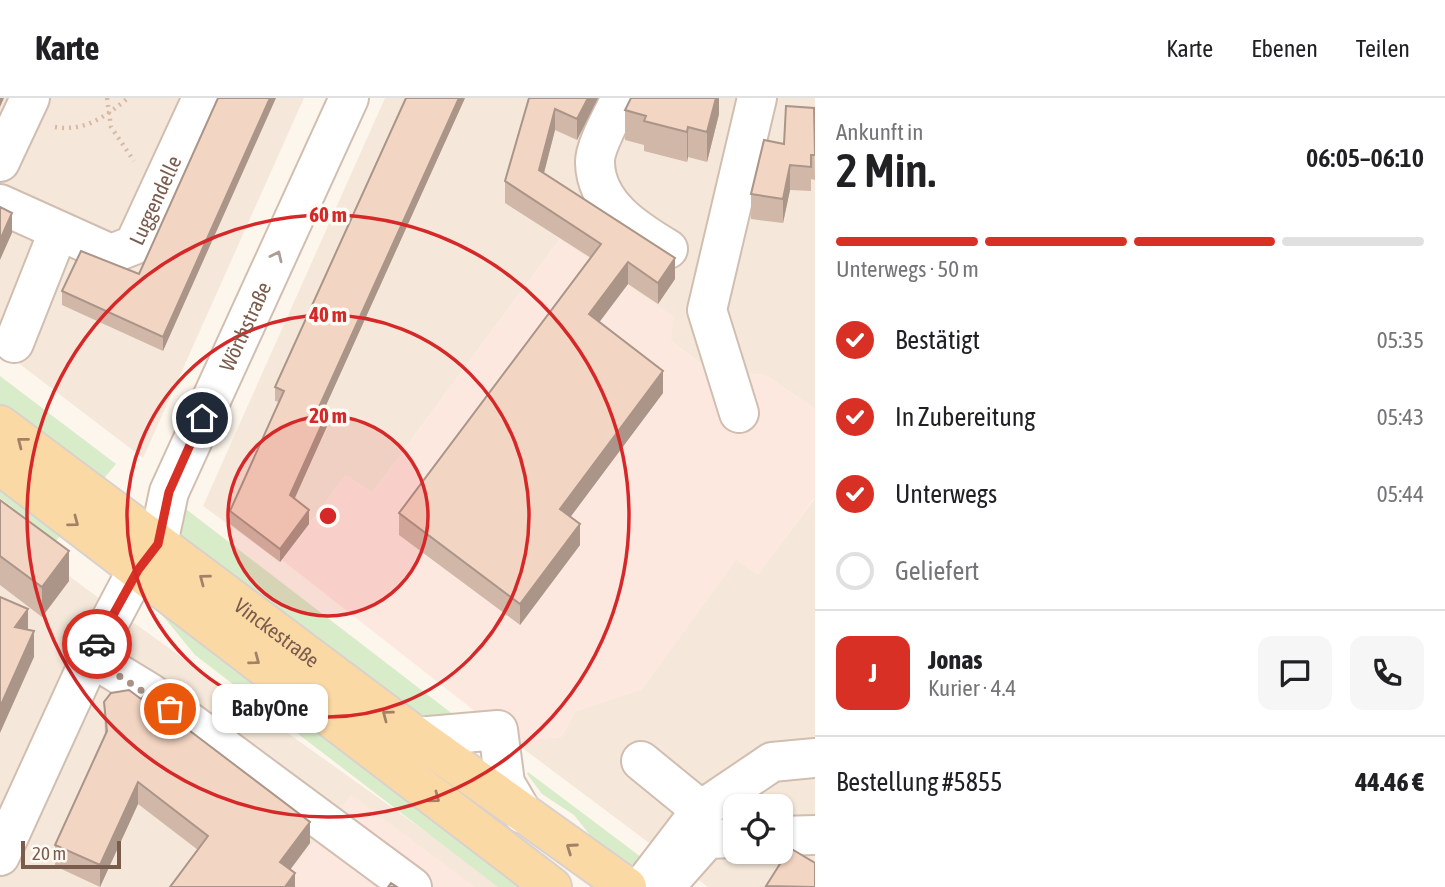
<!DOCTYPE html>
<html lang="de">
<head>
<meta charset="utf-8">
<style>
	:root { --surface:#fff; --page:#f6f6f6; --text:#202124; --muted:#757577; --line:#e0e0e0; --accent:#d93025 }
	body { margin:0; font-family:"Asap Condensed",sans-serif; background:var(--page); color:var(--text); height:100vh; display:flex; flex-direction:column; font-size:26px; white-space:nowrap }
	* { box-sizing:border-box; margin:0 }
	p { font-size:23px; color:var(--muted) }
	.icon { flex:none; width:38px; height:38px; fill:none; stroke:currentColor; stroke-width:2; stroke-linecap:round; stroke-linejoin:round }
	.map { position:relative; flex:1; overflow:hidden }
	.drawer { display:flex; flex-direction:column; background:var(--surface); width:630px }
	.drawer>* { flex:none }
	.fabs { position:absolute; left:723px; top:696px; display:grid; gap:14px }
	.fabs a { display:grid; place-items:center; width:70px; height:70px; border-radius:14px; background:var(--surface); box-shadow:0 2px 5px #0004; font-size:35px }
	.scale { position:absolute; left:21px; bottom:18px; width:100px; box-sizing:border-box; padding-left:7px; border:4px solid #7a5c4d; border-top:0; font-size:19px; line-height:24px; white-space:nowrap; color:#7a5c4d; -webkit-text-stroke:5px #fffaf3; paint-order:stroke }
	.pin { position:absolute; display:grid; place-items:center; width:60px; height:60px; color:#fff; margin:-30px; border:4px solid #fff; border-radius:50%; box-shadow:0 2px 7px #0007 }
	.courier { position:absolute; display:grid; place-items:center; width:70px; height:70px; margin:-35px; border:5px solid #d93025; border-radius:50%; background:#fff; color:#222; box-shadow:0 2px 9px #0007 }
	.bubble { position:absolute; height:49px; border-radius:14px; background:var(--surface); box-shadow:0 2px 5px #0004; font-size:23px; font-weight:600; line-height:49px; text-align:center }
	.overview em { font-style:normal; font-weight:600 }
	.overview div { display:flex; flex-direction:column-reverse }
	.overview { display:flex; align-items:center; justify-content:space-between; height:119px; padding:0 21px }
	h1 { font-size:46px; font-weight:600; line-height:52px }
	.bar { display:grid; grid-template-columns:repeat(4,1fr); gap:10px 7px; align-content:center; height:84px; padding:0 21px }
	.bar i { height:9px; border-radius:5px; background:var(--line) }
	.bar .selected { background:var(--accent) }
	.bar p { grid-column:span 4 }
	.line { display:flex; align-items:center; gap:18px; padding:0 21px; border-top:2px solid var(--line) }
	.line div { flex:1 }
	.round { display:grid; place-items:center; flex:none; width:74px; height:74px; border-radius:14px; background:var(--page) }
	ol { padding:0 21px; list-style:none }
	li { display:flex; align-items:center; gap:21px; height:77px }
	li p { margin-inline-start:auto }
	li .icon { padding:7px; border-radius:50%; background:var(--accent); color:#fff; stroke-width:4 }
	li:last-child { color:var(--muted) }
	li i { width:38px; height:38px; border:4px solid var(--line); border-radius:50% }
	header { display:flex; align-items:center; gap:42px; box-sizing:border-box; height:98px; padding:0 35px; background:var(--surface); border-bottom:2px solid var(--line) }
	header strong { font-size:33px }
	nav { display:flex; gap:38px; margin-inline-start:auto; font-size:24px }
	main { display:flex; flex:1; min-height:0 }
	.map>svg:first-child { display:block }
	.residential { fill:#f5e8da; fill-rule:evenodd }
	.commercial { fill:#fde8e0 }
	.green { fill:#d8ecc9 }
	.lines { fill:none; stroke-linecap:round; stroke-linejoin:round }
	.minor-casing { stroke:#d1beb0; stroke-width:42 }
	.major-casing { stroke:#dad1cd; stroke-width:42 }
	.path { stroke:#d9b8a5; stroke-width:4.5; stroke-dasharray:2 5; stroke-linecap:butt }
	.minor { stroke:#fff; stroke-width:38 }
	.major { stroke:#fbd9a5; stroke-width:38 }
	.wall { fill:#d1b7a8 }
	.shaded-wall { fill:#aa9588 }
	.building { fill:#f3d5c3; stroke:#aa9588; stroke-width:2 }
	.oneway { stroke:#af9d94 }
	.oneway2 { stroke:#a18267 }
	.done { stroke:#a89285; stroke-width:7; stroke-dasharray:0 12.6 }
	.route { stroke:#d93025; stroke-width:9 }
	.ring { fill:none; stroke:#d62828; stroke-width:3.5 }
	.labels { text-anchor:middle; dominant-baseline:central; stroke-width:7; stroke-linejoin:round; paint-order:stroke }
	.street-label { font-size:21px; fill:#7a5c4d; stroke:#fffaf3 }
	.centre { fill:#d62828; stroke:#fffaf3; stroke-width:3.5 }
	.ring-label { font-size:21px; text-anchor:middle; font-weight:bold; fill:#d62828; stroke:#fffaf3; stroke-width:7; stroke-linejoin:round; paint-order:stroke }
</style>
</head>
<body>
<header>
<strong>Karte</strong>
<nav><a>Karte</a><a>Ebenen</a><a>Teilen</a></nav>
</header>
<main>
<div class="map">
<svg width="815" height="789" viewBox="0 0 815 789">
	<rect width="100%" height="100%" fill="#fdf6ec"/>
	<path class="residential" d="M0,0H304L143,360L0,251Z
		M385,0H815V311L765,277L708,271L671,243L560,141L372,395L346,377L280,464L203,408Z
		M815,400V789H708L513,643L561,639L576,613L642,591L736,461L758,476ZM735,709H780V754H735Z
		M0,425L85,490L503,789H0Z"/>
	<path class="commercial" d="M560,141L674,219L671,243L708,271L765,277L815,311V399L758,477L736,462L642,591L576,613L561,639L513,643L282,462L346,377L372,395Z
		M351,697L475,789H278Z"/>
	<path class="green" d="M0,278L116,366L101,384L0,307Z
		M0,379L67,429L56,443L0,400Z
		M182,408L463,624L423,625L183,442L178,425Z
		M158,512L527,789H498L195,557Z
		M528,674L641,759L636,776L601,751L574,717L542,696L527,676Z"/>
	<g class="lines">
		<defs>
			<g id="minor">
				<path d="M621,0C614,15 594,49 595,65C596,107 636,132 668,151"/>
				<path d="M0,64L30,0"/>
				<path id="s1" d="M0,106L111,156L134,147L202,0"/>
				<path d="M14,245L58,134"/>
				<path d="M739,315L707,212L757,0"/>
				<path d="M91,559L150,595L412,789"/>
				<path d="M417,639L498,632L505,685L523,716"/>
				<path d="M641,663L701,712L642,789"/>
				<path d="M701,712L772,664L815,660"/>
				<path d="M780,738L815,737"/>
				<path id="s2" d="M0,758L91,559L137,472L158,446L169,394L349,0"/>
				<path d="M676,776L707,741L735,740"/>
			</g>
			<g id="major">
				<path id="s3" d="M0,327L417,639L627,789"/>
				<path d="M0,367L552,789"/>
			</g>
		</defs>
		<use href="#minor" class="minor-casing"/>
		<use href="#major" class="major-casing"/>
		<path class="path" d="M107,0L111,29L134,63
			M55,29C85,34 106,18 128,0"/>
		<use href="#minor" class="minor"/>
		<use href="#major" class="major"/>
	</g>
	<path class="wall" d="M218,0L163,253L62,207V193L139,176Z
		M465,0L324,311L328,326L294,401L309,426L280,464L230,426V413L279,304L275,303V289Z
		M529,0H598L577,42L555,32L544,75L675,181L658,206L628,186L599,224L663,295L570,419L580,447L520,527L399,437V415L591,160L505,105V83Z
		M719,0V16L707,64L688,59L687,64L644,53V47L625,42V12Z
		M814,16L815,82L811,81V93L790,92L783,125L751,121V96L784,46Z
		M0,402L69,483L42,519L0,487Z
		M104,604L310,745L290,772L295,789L198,752L138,706L100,789L55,768V747L105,637Z"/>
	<path class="shaded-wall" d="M0,0H4L0,9Z
		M270,0H276L163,253V239Z
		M459,0H465L319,323V309Z
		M588,0H598L577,42V21Z
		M716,0H719V16L707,64V34Z
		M555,11V32L539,94V72Z
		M688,29V59L687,64V34Z
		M790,67V92L783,125V101Z
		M12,115V135L0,162V142Z
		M675,160V181L658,206V185Z
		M628,164V186L589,238V216Z
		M663,273V295L560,433V411Z
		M328,313V326L290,411V397Z
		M309,412V426L280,464V451Z
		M580,426V447L520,527V506Z
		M69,453V483L42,519V489Z
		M28,511V537L15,529Z
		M34,533V559L0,635V609Z
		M138,684V706L100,789V767Z
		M310,724V745L280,785V764Z
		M295,775V789H285Z"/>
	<path class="building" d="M218,0H270L163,239L62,193L81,153L139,176Z
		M406,0H459L319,309L328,313L290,397L309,412L280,451L230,413L284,293L275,289Z
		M529,0H588L577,21L555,11L539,72L675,160L658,185L628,164L589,216L663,273L560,411L580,426L520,506L399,415L601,146L505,83Z
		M631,0H716L707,34L688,29L687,34L644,23L646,18L625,12Z
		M786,8L814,10L815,57H811V69L790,67L783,101L751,96L764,42L784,46Z
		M0,109L12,115L0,142Z
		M0,402L69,453L42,489L0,458Z
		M0,499L28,511L15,529L34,533L0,609Z
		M129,592L141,601L144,598L310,724L280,764L295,775L285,789H170L208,738L138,684L100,767L55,747L107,633L104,604L111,595Z
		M790,750L815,765V789L766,788Z
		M391,785L397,789H388Z"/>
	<defs><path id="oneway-chevron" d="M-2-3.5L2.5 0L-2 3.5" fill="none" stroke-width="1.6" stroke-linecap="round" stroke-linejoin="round" transform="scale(1.75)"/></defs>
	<use class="oneway" href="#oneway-chevron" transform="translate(277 158) rotate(-65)"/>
	<g class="oneway2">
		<use href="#oneway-chevron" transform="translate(22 344) rotate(-142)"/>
		<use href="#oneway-chevron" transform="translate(74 424) rotate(37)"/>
		<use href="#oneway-chevron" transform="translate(204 481) rotate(-143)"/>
		<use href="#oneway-chevron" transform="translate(255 562) rotate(37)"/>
		<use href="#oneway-chevron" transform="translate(387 617) rotate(-143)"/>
		<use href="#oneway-chevron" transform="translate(435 700) rotate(37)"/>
		<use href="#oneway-chevron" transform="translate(571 750) rotate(-145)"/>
	</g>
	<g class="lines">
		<path class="done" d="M97,546L90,559L170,611"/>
		<path class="route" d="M97,546L138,472L158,446L169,394L202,320"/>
	</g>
	<circle cx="328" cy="418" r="100" fill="#d62828" fill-opacity=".12"/>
	<g class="ring">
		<circle cx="328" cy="418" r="100"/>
		<circle cx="328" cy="418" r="201"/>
		<circle cx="328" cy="418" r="301"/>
	</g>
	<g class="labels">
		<g class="street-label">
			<text stroke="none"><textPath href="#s1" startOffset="196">Luggendelle</textPath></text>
			<text stroke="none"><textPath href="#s2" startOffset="586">Wörthstraße</textPath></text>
			<text stroke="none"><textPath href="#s3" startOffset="346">Vinckestraße</textPath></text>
		</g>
	</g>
	<circle cx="328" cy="418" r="10" class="centre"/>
	<g class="ring-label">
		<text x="328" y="124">60 m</text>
		<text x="328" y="224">40 m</text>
		<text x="328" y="325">20 m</text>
	</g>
</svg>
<div class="fabs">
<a><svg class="icon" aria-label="locate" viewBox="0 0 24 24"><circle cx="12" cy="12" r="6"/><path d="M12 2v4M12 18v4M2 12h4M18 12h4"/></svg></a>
</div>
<div class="scale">20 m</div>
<div class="pin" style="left:170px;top:611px;background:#ea580c"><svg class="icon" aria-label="bag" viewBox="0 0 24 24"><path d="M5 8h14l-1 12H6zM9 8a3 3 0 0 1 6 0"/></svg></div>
<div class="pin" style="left:202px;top:320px;background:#1f2937"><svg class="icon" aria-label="home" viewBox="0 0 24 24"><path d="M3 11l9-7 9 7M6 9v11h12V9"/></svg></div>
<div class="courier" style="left:97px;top:546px"><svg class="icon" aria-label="car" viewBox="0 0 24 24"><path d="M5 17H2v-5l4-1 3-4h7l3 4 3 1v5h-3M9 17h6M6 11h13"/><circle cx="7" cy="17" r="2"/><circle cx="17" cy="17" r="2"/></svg></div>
<div class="bubble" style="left:212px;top:586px;width:116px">BabyOne</div>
</div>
<section class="drawer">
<div class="overview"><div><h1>2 Min.</h1><p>Ankunft in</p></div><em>06:05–06:10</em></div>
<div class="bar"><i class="selected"></i><i class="selected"></i><i class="selected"></i><i></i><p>Unterwegs · 50 m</p></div>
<ol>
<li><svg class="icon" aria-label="check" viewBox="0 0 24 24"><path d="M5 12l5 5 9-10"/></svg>Bestätigt<p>05:35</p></li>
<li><svg class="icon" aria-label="check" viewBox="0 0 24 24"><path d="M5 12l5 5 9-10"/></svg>In Zubereitung<p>05:43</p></li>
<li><svg class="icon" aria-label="check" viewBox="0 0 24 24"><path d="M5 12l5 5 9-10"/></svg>Unterwegs<p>05:44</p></li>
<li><i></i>Geliefert</li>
</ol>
<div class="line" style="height:126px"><b class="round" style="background:var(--accent);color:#fff">J</b><div><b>Jonas</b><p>Kurier · 4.4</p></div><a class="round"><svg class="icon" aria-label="chat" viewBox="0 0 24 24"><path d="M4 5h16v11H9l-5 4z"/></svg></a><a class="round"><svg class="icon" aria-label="phone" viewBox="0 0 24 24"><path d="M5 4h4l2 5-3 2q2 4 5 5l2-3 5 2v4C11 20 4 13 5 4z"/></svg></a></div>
<div class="line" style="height:91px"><div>Bestellung #5855</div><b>44.46 €</b></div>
</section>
</main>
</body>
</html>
